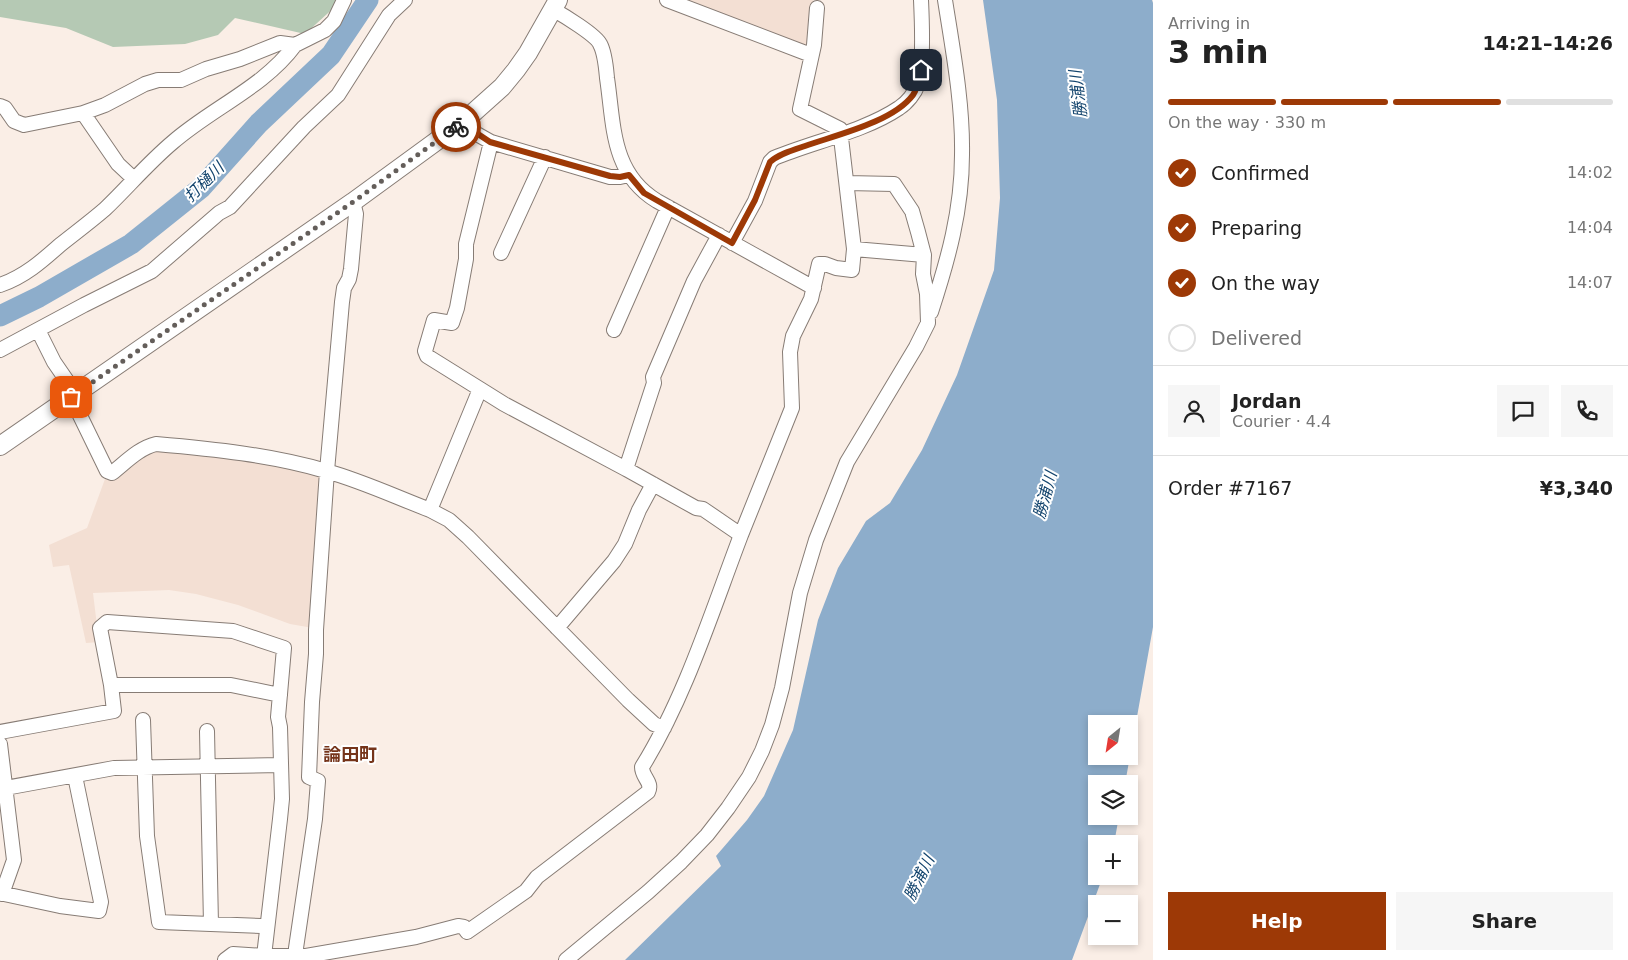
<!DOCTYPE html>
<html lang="en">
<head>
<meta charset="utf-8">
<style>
	:root { --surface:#fff; --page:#f6f6f6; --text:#222; --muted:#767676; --line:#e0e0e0; --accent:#9d3906 }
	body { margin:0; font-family:"DejaVu Sans","Noto Sans JP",sans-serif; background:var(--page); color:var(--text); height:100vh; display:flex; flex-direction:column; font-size:19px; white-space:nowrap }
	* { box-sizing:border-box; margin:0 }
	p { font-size:16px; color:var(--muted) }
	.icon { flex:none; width:28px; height:28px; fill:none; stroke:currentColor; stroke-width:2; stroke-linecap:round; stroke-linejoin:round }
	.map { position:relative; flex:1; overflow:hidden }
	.side { display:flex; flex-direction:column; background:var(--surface); width:475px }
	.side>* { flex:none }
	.needle { width:32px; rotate:210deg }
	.tools { position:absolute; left:1088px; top:715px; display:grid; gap:10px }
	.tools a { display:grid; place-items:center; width:50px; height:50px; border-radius:0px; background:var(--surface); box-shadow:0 2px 8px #0003; font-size:25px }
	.pin { position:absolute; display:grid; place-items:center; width:42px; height:42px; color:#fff; margin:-21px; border-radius:10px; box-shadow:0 2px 8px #0006 }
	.courier { position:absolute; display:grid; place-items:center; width:50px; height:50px; margin:-25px; border:4px solid #9d3906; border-radius:50%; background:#fff; color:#222; box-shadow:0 1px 6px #0007 }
	.head em { font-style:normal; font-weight:600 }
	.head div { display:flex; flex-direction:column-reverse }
	.head { display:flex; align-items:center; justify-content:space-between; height:85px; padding:0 15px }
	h1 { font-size:32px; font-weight:600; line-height:38px }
	.bar { display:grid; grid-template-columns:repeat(4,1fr); gap:8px 5px; align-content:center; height:60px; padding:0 15px }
	.bar i { height:6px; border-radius:4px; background:var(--line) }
	.bar .on { background:var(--accent) }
	.bar p { grid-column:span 4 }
	.line { display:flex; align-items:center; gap:12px; padding:0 15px; border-top:1px solid var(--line) }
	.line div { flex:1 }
	.round { display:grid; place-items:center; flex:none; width:52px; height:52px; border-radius:0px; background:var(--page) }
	ol { padding:0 15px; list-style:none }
	li { display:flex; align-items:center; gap:15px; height:55px }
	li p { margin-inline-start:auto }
	li .icon { padding:5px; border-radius:50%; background:var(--accent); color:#fff; stroke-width:4 }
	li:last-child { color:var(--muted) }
	li i { width:28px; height:28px; border:2px solid var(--line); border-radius:50% }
	.primary-button { display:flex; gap:10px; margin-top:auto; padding:10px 15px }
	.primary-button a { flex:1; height:58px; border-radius:0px; background:var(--accent); color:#fff; font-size:20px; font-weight:600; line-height:58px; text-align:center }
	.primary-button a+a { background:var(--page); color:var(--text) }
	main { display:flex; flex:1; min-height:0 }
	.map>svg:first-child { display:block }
	.built { fill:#f3dfd3 }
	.green { fill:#b5c9b4 }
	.water { fill:#8dadcb; fill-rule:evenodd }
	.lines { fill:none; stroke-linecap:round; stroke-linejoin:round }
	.river { stroke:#8dadcb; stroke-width:21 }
	.minor-casing { stroke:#877c75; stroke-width:16 }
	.major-casing { stroke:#877c75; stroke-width:20 }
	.minor { stroke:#fff; stroke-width:14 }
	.major { stroke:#fff; stroke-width:18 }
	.done { stroke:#645e5a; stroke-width:5; stroke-dasharray:0 9 }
	.route { stroke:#9d3906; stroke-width:6 }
	.labels { text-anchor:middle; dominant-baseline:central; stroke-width:4; stroke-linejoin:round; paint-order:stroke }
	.water-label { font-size:16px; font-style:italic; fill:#14456e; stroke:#fff }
	.quarter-label { font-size:18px; font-weight:bold; fill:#75341a; stroke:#fff }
</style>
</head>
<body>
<main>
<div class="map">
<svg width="1153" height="960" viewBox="0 0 1153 960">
	<rect width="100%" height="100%" fill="#faeee6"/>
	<path class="built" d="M677,0H813L810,44L805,49Z
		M162,449L269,463L320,475L313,628L290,624L238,605L196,594L169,590L93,593L99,642L86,643L69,565L53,567L49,545L87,528L105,479L112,480L142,455Z"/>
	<path class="green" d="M0,0H338V4L305,34L235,18L218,35L185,44L113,47L66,28L0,17Z"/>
	<path class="water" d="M983,0H1152L1153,3V627L1125,784H1096V816H1119L1114,844H1096V876H1103L1072,960H625L721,866L716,856L747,820L764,796L793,730L818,620L838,568L866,521L890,503L922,450L957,375L994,270L1000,198L997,100ZM1096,724H1129V756H1096Z"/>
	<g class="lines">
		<path class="river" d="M0,316L39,297L131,244L201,188L259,123L331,55L368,0"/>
		<defs>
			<path id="minor" d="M667,0L811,55
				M554,10C563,15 596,35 600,44C605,53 606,67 607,78C614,125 611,173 657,201L814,288
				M0,106L5,108L14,121L24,125L83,113L118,164L134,179
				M83,113L105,105L145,84L158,80H181L206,69L240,59L280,43L295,45L325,30L334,21L344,0
				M464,121L475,133L491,142L610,177H620L629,175
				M732,243L755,201L770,162L774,158C813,142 865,131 899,108C907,103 915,93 918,84C924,66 922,21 921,0
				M854,249L924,255
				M501,253L545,157
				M0,285C24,277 42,261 60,245C75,233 90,222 105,209C128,187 148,163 173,142C212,108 264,87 295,45
				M931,312C948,260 962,210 962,155C963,104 953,51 945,0
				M38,330L54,362L76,394
				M614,330L668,207
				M0,350L84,305L152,271L219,213L230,207L304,127L338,95L389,15L405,0
				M480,389L504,404L626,469
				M71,397L107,471L112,473C126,462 139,448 156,444C213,449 272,455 326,471C362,481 396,497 430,510L480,389L427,356L425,351L434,320L452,323L457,308L466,259V244L491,142
				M430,510L449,520L468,537L628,700L654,724L664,728
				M741,535L792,408L790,352L793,336L811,299L819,264H825L836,268L852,270L854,249L840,129L800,109L814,45L817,8
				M557,628L614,561L625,544L639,510L653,484
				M111,685H231L280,695
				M143,720L147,836L159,922L261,926L267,928
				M207,731L211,924
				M0,732L114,711L111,685L100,628L107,622L233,631L284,648L278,717L280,727L282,799L280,819L264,956
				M0,744L14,860L2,894
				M0,789L114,768L281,765
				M0,893L60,906L99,911L101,902L75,776
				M225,960L233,954L264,956H306L416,937L458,926L464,927L467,932L526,891L537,877L648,792C653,782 642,778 642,767C685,698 712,611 741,535L703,509L696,508L626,469L654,383L653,377L694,281L719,235
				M297,960L296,948L315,819L318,781L309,777L312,702L316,654V630L327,471L342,302L344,288L349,279L351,269L356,214L353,202
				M566,960L648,892L681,862L707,835L728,808L749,777L762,751L772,725L782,688L800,593L816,540L847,462L916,347L928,323L927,294L923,274L924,255L918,232L912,211L894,184L847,183"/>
			<path id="major" d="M0,446L353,202L464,121L502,87L516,70L528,53L558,0"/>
		</defs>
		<use href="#minor" class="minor-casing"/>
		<use href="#major" class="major-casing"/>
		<use href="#minor" class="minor"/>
		<use href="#major" class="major"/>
	</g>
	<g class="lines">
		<path class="done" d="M71,397L353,202L456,127"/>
		<path class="route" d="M456,127L464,121L475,132L490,142L610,176L620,177L629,175L644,193L732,243L755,200L770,162C779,154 793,150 805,146C836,135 893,122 913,95C918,88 919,78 921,70"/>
	</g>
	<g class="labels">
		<g class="water-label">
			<text transform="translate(1078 94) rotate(-97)">勝浦川</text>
			<text transform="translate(204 182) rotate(-45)">打樋川</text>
			<text transform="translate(1045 495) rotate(-75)">勝浦川</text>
			<text transform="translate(919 878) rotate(-64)">勝浦川</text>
		</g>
		<g class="quarter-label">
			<text x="350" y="754">論田町</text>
		</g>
	</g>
</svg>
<div class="tools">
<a><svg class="needle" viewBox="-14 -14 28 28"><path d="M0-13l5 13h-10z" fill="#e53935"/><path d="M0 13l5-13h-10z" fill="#767676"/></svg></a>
<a><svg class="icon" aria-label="layers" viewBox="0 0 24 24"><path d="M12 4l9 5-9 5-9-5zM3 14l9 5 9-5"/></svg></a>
<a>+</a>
<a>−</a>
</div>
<div class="pin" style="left:71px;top:397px;background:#ea580c"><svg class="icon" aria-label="bag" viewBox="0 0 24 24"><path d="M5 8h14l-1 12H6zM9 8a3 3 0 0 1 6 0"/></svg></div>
<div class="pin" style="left:921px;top:70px;background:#1f2937"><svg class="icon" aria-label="home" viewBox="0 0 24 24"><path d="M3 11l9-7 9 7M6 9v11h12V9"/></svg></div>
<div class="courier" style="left:456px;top:127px"><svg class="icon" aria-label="bike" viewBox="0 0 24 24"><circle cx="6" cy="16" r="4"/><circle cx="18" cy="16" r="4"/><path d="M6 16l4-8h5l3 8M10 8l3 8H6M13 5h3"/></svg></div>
</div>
<section class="side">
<div class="head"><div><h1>3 min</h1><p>Arriving in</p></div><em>14:21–14:26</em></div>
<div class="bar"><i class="on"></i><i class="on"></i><i class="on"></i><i></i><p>On the way · 330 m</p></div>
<ol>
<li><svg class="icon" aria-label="check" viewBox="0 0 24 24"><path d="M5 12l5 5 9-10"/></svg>Confirmed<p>14:02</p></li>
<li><svg class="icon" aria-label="check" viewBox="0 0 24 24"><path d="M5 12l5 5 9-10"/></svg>Preparing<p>14:04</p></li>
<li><svg class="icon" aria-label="check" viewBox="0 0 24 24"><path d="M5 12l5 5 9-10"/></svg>On the way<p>14:07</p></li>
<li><i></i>Delivered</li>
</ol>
<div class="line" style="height:90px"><a class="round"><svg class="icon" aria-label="person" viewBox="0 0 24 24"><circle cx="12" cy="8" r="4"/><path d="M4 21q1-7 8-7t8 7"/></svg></a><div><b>Jordan</b><p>Courier · 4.4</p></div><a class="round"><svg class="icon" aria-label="chat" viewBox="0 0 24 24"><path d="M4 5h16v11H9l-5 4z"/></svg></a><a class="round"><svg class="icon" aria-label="phone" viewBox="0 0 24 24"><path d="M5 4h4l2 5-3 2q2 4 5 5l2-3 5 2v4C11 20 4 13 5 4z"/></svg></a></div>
<div class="line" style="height:65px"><div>Order #7167</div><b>¥3,340</b></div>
<div class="primary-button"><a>Help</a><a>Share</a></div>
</section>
</main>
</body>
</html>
